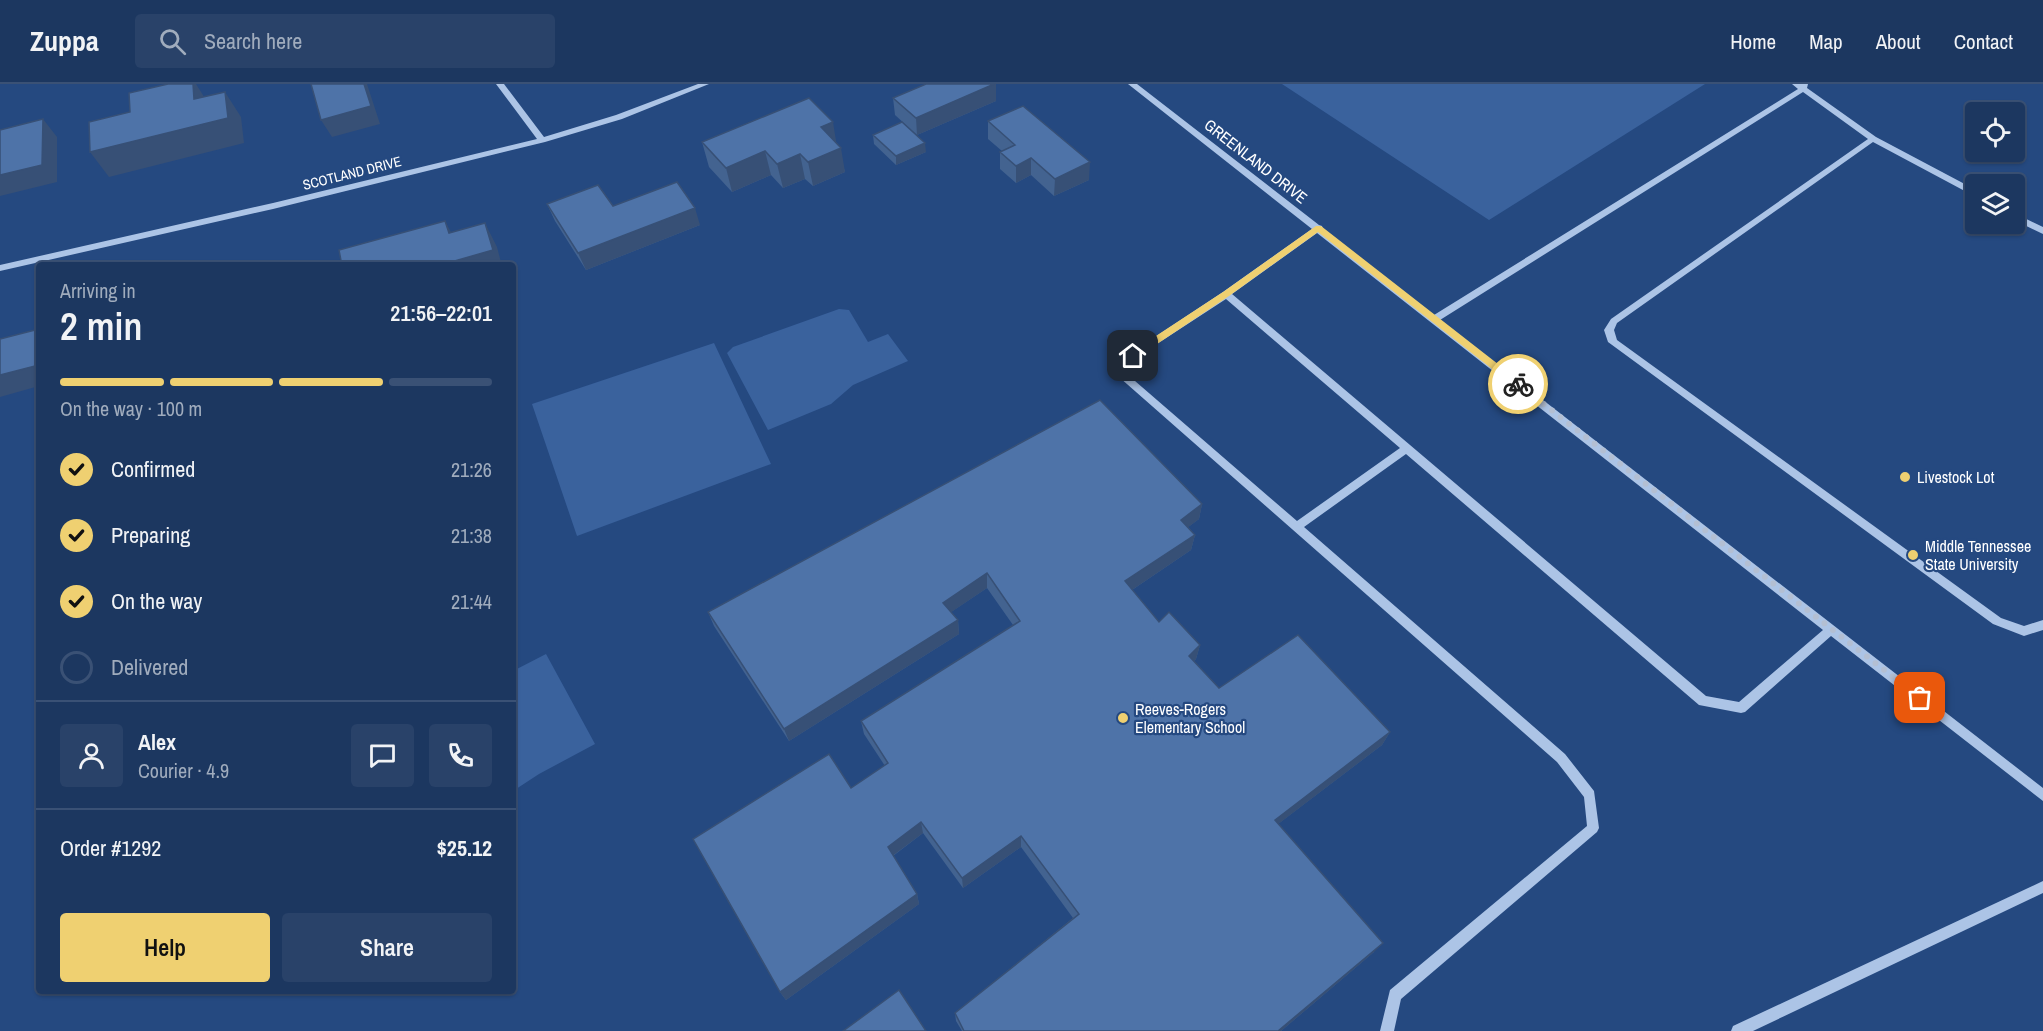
<!DOCTYPE html>
<html lang="en">
<head>
<meta charset="utf-8">
<style>
	:root { --surface:#1c3760; --page:#294269; --text:#f1f3f6; --muted:#a0acbd; --line:#3a5175; --accent:#efd071 }
	body { margin:0; font-family:"Archivo Narrow",sans-serif; background:var(--page); color:var(--text); height:100vh; display:flex; flex-direction:column; font-size:22px; white-space:nowrap }
	* { box-sizing:border-box; margin:0 }
	p { font-size:20px; color:var(--muted) }
	.icon { flex:none; width:33px; height:33px; fill:none; stroke:currentColor; stroke-width:2; stroke-linecap:round; stroke-linejoin:round }
	.map { position:relative; flex:1; overflow:hidden }
	.sheet { position:absolute; left:36px; top:178px; width:480px; height:732px; display:flex; flex-direction:column; background:var(--surface); border-radius:6px; box-shadow:0 2px 4px #0004,0 0 0 2px var(--line) }
	.sheet>* { flex:none }
	.controls { position:absolute; left:1965px; top:18px; display:grid; gap:12px }
	.controls a { display:grid; place-items:center; width:60px; height:60px; border-radius:6px; background:var(--surface); box-shadow:0 2px 4px #0004,0 0 0 2px var(--line); font-size:30px }
	.pin { position:absolute; display:grid; place-items:center; width:51px; height:51px; color:#fff; margin:-26px; border-radius:12px; box-shadow:0 3px 9px #0006 }
	.courier { position:absolute; display:grid; place-items:center; width:60px; height:60px; margin:-30px; border:4px solid #efd071; border-radius:50%; background:#fff; color:#222; box-shadow:0 2px 8px #0007 }
	.overview em { font-style:normal; font-weight:600 }
	.overview div { display:flex; flex-direction:column-reverse }
	.overview { display:flex; align-items:center; justify-content:space-between; height:102px; padding:0 24px }
	h1 { font-size:39px; font-weight:600; line-height:45px }
	.bar { display:grid; grid-template-columns:repeat(4,1fr); gap:9px 6px; align-content:center; height:72px; padding:0 24px }
	.bar i { height:8px; border-radius:4px; background:var(--line) }
	.bar .on { background:var(--accent) }
	.bar p { grid-column:span 4 }
	.line { display:flex; align-items:center; gap:15px; padding:0 24px; border-top:2px solid var(--line) }
	.line div { flex:1 }
	.round { display:grid; place-items:center; flex:none; width:63px; height:63px; border-radius:6px; background:var(--page) }
	ol { padding:0 24px; list-style:none }
	li { display:flex; align-items:center; gap:18px; height:66px }
	li p { margin-inline-start:auto }
	li .icon { padding:6px; border-radius:50%; background:var(--accent); color:#111; stroke-width:4 }
	li:last-child { color:var(--muted) }
	li i { width:33px; height:33px; border:3px solid var(--line); border-radius:50% }
	.cta { display:flex; gap:12px; margin-top:auto; padding:12px 24px }
	.cta a { flex:1; height:69px; border-radius:6px; background:var(--accent); color:#111; font-size:24px; font-weight:600; line-height:69px; text-align:center }
	.cta a+a { background:var(--page); color:var(--text) }
	header { display:flex; align-items:center; gap:36px; box-sizing:border-box; height:84px; padding:0 30px; background:var(--surface); border-bottom:2px solid var(--line) }
	header strong { font-size:28px }
	nav { display:flex; gap:33px; margin-inline-start:auto; font-size:21px }
	.search { width:420px; height:54px; background:var(--page); display:flex; align-items:center; gap:15px; box-sizing:border-box; padding:0 21px; border-radius:6px; color:var(--muted); font-size:22px }
	.map>svg:first-child { display:block }
	.green { fill:#3a629d }
	.lines { fill:none; stroke-linecap:round; stroke-linejoin:round }
	.minor { fill:#acc4e6; fill-rule:evenodd }
	.wall { fill:#436390 }
	.shaded-wall { fill:#375076 }
	.building { fill:#4e73a8; stroke:#375076; stroke-width:1.5 }
	.route { fill:#efd071 }
	.done { stroke:#b3bfd3; stroke-width:6; stroke-dasharray:0 10.8 }
	.poi-dot { fill:#efd071; stroke:#254980; stroke-width:2 }
	.labels { text-anchor:middle; dominant-baseline:central; stroke-width:4.5; stroke-linejoin:round; paint-order:stroke }
	.far-street-label { font-size:14px; fill:#fff; stroke:#254980 }
	.street-label { font-size:16px; fill:#fff; stroke:#254980 }
	.poi-label { font-size:16px; fill:#fff; stroke:#254980; text-anchor:start }
</style>
</head>
<body>
<header>
<strong>Zuppa</strong>
<div class="search"><svg class="icon" aria-label="search" viewBox="0 0 24 24"><circle cx="10" cy="10" r="6"/><path d="M15 15l6 6"/></svg>Search here</div>
<nav><a>Home</a><a>Map</a><a>About</a><a>Contact</a></nav>
</header>
<div class="map">
<svg width="2043" height="947" viewBox="0 0 2043 947">
	<rect width="100%" height="100%" fill="#254980"/>
	<path class="green" d="M1282,0H1705L1489,136Z
		M839,225L849,226L868,258L888,250L908,277L853,301L831,320L768,346L727,269L733,263Z
		M714,259L771,380L577,452L532,320Z
		M546,570L595,660L539,690L513,707V587Z"/>
	<g class="lines">
		<path class="minor" d="M496,0H504L544,53L616,31L698,0H709L622,35L545,58L273,125L0,187V181L273,119L537,55Z
			M1128,0H1137L1319,141L1322,142L1323,145L1434,231L1798,5L1792,0H1808L1807,4L1876,53L1976,106V113L1873,58L1617,239L1614,246L1617,256L2001,534L2024,542L2043,536V546L2024,552L1993,540L1608,258L1604,246L1611,235L1868,55L1803,8L1440,236L2043,704V717L1831,552L1745,628L1741,629L1699,621L1406,370L1304,443L1565,670L1594,707L1599,744L1597,748L1401,915L1394,947H1380L1390,906L1587,742L1584,713L1557,678L1111,286L1109,284L1111,282L1223,208L1312,145ZM1317,149L1823,546L1739,618L1706,612L1232,210ZM1226,215L1400,364L1297,437L1120,284Z
			M2014,129L2043,143V150L2014,136Z
			M2043,797V809L1753,947H1731L1733,942Z"/>
	</g>
	<path class="wall" d="M893,14L996,17L917,51L895,31Z
		M988,37L1089,96L1054,112L1031,91L1016,99L1000,85V68L1002,67L988,55Z
		M873,51L926,68L896,81L874,60Z
		M702,58L837,59L845,88L813,102L805,95L783,104L771,91L732,108L709,83Z
		M547,120L613,122L700,141L586,186L555,137Z
		M1202,420L1199,435L1188,443L1195,451L1191,466L1132,506L1159,538L1200,561L1196,575L1194,577L1219,604L1390,648L1382,661L1278,740L1374,868L1281,947H962L956,937L955,929L1073,834L1021,763L963,804L923,749L893,772L917,810L919,820L786,916L780,908L851,704L885,682L864,650L861,637L1013,541L987,504L951,528L958,536L959,550L789,657L714,542L708,528Z"/>
	<path class="shaded-wall" d="M193,0H196L208,19L225,8L241,33L244,59L109,93L90,68L194,15Z
		M364,0H367L380,40L332,53L321,36Z
		M984,0H996V17L917,51L916,34Z
		M43,35L57,53V98L0,112V91Z
		M833,38L837,63L821,43Z
		M925,59L926,68L896,81V72Z
		M841,64L845,88L813,102L808,78Z
		M765,67L771,91L732,108L726,84Z
		M800,70L805,95L783,104L777,80Z
		M1031,74V91L1016,99V82Z
		M1090,78L1089,96L1054,112L1055,95Z
		M695,124L700,141L586,186L578,169Z
		M445,137L458,161L449,149Z
		M485,139L497,163L502,182H452L451,178Z
		M39,281V302L0,313V291Z
		M1202,420L1199,435L1178,451L1181,436Z
		M1195,451L1191,466L1123,512L1125,497Z
		M987,489V504L944,533L943,519Z
		M958,536L959,550L789,657L784,645Z
		M1200,561L1196,575L1186,586L1189,572Z
		M1390,648L1382,661L1269,747L1275,736Z
		M921,738L923,749L891,773L888,763Z
		M1021,752V763L963,804L962,794Z
		M917,810L919,820L786,916L780,908Z
		M1383,859L1374,868L1281,947H1278Z"/>
	<path class="building" d="M168,0H193L194,15L225,8L228,34L90,68L89,38L130,28L129,9Z
		M311,0H364L371,22L321,36Z
		M926,0H994L916,34L893,14Z
		M809,14L833,38L821,43L841,64L808,78L800,70L777,80L765,67L726,84L702,58Z
		M1023,22L1090,78L1055,95L1031,74L1016,82L1000,68L1015,61L988,37Z
		M43,35L42,81L0,91V46Z
		M902,38L925,59L896,72L873,51Z
		M677,98L695,124L578,169L547,120L598,101L613,122Z
		M445,137L449,149L485,139L493,166L451,178L452,182H342L339,166Z
		M39,245V281L0,291V255Z
		M1100,316L1202,420L1181,436L1195,451L1125,497L1159,538L1169,528L1200,561L1189,572L1219,604L1298,551L1390,648L1275,736L1383,859L1278,947H964L955,929L1079,830L1021,752L962,794L921,738L888,763L917,810L780,908L693,755L829,670L851,704L888,679L861,637L1020,537L987,489L943,519L958,536L784,645L708,528Z
		M899,906L926,947H843Z"/>
	<path class="route" d="M1316,142H1321L1521,298V303H1515L1318,148L1229,212L1136,274H1130V269L1223,208Z"/>
	<g class="lines">
		<path class="done" d="M1518,300L1920,614"/>
	</g>
	<g class="poi-dot">
		<circle cx="1905" cy="393" r="6"/>
		<circle cx="1913" cy="471" r="6"/>
		<circle cx="1123" cy="634" r="6"/>
	</g>
	<g class="labels">
		<g class="far-street-label">
			<text transform="translate(352 89) rotate(-14)">SCOTLAND DRIVE</text>
		</g>
		<g class="street-label">
			<text transform="translate(1256 77) rotate(38)">GREENLAND DRIVE</text>
		</g>
		<g class="poi-label">
			<text x="1917" y="393">Livestock Lot</text>
			<text x="1925" y="462">Middle Tennessee<tspan x="1925" dy="18">State University</tspan></text>
			<text x="1135" y="625">Reeves-Rogers<tspan x="1135" dy="18">Elementary School</tspan></text>
		</g>
	</g>
</svg>
<div class="controls">
<a><svg class="icon" aria-label="locate" viewBox="0 0 24 24"><circle cx="12" cy="12" r="6"/><path d="M12 2v4M12 18v4M2 12h4M18 12h4"/></svg></a>
<a><svg class="icon" aria-label="layers" viewBox="0 0 24 24"><path d="M12 4l9 5-9 5-9-5zM3 14l9 5 9-5"/></svg></a>
</div>
<div class="pin" style="left:1920px;top:614px;background:#ea580c"><svg class="icon" aria-label="bag" viewBox="0 0 24 24"><path d="M5 8h14l-1 12H6zM9 8a3 3 0 0 1 6 0"/></svg></div>
<div class="pin" style="left:1133px;top:272px;background:#1f2937"><svg class="icon" aria-label="home" viewBox="0 0 24 24"><path d="M3 11l9-7 9 7M6 9v11h12V9"/></svg></div>
<div class="courier" style="left:1518px;top:300px"><svg class="icon" aria-label="bike" viewBox="0 0 24 24"><circle cx="6" cy="16" r="4"/><circle cx="18" cy="16" r="4"/><path d="M6 16l4-8h5l3 8M10 8l3 8H6M13 5h3"/></svg></div>
<section class="sheet">
<div class="overview"><div><h1>2 min</h1><p>Arriving in</p></div><em>21:56–22:01</em></div>
<div class="bar"><i class="on"></i><i class="on"></i><i class="on"></i><i></i><p>On the way · 100 m</p></div>
<ol>
<li><svg class="icon" aria-label="check" viewBox="0 0 24 24"><path d="M5 12l5 5 9-10"/></svg>Confirmed<p>21:26</p></li>
<li><svg class="icon" aria-label="check" viewBox="0 0 24 24"><path d="M5 12l5 5 9-10"/></svg>Preparing<p>21:38</p></li>
<li><svg class="icon" aria-label="check" viewBox="0 0 24 24"><path d="M5 12l5 5 9-10"/></svg>On the way<p>21:44</p></li>
<li><i></i>Delivered</li>
</ol>
<div class="line" style="height:108px"><a class="round"><svg class="icon" aria-label="person" viewBox="0 0 24 24"><circle cx="12" cy="8" r="4"/><path d="M4 21q1-7 8-7t8 7"/></svg></a><div><b>Alex</b><p>Courier · 4.9</p></div><a class="round"><svg class="icon" aria-label="chat" viewBox="0 0 24 24"><path d="M4 5h16v11H9l-5 4z"/></svg></a><a class="round"><svg class="icon" aria-label="phone" viewBox="0 0 24 24"><path d="M5 4h4l2 5-3 2q2 4 5 5l2-3 5 2v4C11 20 4 13 5 4z"/></svg></a></div>
<div class="line" style="height:78px"><div>Order #1292</div><b>$25.12</b></div>
<div class="cta"><a>Help</a><a>Share</a></div>
</section>
</div>
</body>
</html>
